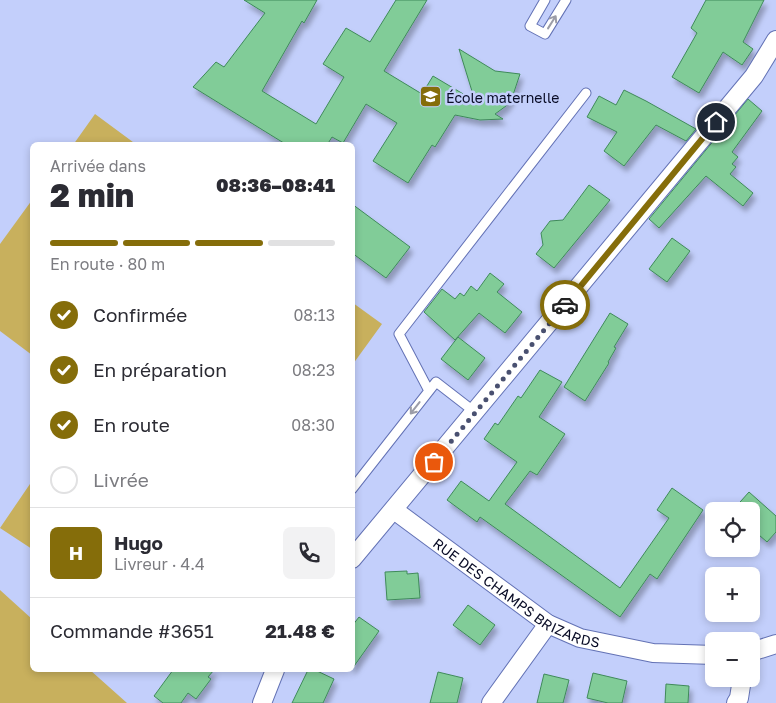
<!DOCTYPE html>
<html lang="fr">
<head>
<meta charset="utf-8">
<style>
	:root { --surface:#fff; --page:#f2f2f3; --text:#2b2b33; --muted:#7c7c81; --line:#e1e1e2; --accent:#856d0a }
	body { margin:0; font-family:"Golos Text",sans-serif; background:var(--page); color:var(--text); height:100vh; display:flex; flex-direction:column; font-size:19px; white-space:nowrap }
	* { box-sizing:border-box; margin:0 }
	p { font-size:16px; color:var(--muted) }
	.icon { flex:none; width:28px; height:28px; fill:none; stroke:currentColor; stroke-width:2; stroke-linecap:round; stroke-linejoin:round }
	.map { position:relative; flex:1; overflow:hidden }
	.details { position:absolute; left:30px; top:142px; width:325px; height:530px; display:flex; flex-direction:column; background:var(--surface); border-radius:8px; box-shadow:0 2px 8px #0003 }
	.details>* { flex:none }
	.controls { position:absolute; left:705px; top:502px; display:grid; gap:10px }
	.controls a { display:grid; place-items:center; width:55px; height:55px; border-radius:8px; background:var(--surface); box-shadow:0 2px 8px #0003; font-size:25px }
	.pin { position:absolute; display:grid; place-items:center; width:42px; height:42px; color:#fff; margin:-21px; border:2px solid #fff; border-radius:50%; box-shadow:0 1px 5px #0007 }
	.courier { position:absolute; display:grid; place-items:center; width:50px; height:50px; margin:-25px; border:4px solid #856d0a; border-radius:50%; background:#fff; color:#222; box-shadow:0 1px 6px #0007 }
	.headline em { font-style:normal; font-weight:800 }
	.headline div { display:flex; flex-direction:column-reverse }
	.headline { display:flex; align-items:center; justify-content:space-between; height:85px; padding:0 20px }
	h1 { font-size:32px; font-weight:800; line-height:38px }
	.bar { display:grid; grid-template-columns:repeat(4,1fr); gap:8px 5px; align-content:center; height:60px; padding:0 20px }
	.bar i { height:6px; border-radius:4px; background:var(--line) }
	.bar .selected { background:var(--accent) }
	.bar p { grid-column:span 4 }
	.line { display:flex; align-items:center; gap:12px; padding:0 20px; border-top:1px solid var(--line) }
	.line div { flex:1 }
	.round { display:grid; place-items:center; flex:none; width:52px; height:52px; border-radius:8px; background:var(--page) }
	ol { padding:0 20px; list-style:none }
	li { display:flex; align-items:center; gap:15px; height:55px }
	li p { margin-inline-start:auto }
	li .icon { padding:5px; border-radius:50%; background:var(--accent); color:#fff; stroke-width:4 }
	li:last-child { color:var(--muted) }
	li i { width:28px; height:28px; border:2px solid var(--line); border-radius:50% }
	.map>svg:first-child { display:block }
	.green { fill:#c8b05d }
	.building { fill:#81cc98; stroke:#3f8a5a; filter:url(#shadow) }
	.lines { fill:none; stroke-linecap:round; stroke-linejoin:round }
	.service-casing { stroke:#6372b5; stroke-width:11 }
	.minor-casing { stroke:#6372b5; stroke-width:20 }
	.service { stroke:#fff; stroke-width:9 }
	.minor { stroke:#fff; stroke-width:18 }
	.oneway { stroke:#9c9da8 }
	.done { stroke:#495070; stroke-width:5; stroke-dasharray:0 9 }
	.route { stroke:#856d0a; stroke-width:6 }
	.labels { text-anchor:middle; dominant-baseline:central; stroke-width:5; stroke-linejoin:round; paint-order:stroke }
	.poi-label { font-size:14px; fill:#080b25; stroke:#c3cffb; text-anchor:start }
	.street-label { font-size:14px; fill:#080b25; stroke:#c3cffb }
</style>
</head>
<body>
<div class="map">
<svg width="776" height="703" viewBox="0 0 776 703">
	<defs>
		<filter id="shadow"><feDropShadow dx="3" dy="5.5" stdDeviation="2.5" flood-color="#0004"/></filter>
	</defs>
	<rect width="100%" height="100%" fill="#c3cffb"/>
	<path class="green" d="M95,114L137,145H73Z
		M32,200V355L0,331V244Z
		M353,303L382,324L353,364Z
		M32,481V549L0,528Z
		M0,590L32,619V670H90L127,703H0Z"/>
	<path class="building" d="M244,0H317L304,23L302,21L262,91L316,124L344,77L323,64L346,28L370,42L396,0H427L384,71L422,94L433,76L475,101L459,49L495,71L520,74L513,95L506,106L495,114L503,119L480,120L455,115L435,147L432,145L408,183L373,161L397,123L366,104L343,143L332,137L327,145H287L193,87L216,62L224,67L265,13Z
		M706,0H764L743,42L753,49L742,65L723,52L699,93L672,77L697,33L691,28Z
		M624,90L646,101L696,129L686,141L656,125L624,166L604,151L617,132L587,117L599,96L616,105Z
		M748,99L762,111L732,152L738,157L732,164L736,167L730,174L753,193L743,206L706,176L659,228L649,219Z
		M589,185L610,200L554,268L536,254L543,245L541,233L550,221L563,220Z
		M352,204L410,247L386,278L352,253Z
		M672,238L690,251L667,282L649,269Z
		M490,273L504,284L497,292L522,312L505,333L479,313L455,340L424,312L442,289L455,299L460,293L464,296L471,286L477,291Z
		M610,313L628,324L614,347L616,348L608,362L609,363L585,401L564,387Z
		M458,337L485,358L468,380L441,359Z
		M540,370L562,382L539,417L565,434L537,475L530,471L505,504L620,588L669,518L657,510L672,488L703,510L657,579L650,574L620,617L480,517L477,522L447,500L461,481L489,501L517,462L484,439L495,423L498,425L518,396L521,398Z
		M749,492L776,516V532L767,542L751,528V511H732Z
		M407,571V574L418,573L420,598L387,600L385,572Z
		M468,605L495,625L480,645L453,625Z
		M359,617L379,631L352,669V626Z
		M173,670H214L208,677L211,679L196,699L188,693L181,703H163L154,696Z
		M308,670H315L334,679L323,703H292Z
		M438,672L463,678L457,703H430Z
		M593,673L627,681L622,703H608L587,698Z
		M544,674L569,680L563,703H537Z
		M666,684L689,686L688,703H665Z"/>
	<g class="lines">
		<defs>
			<path id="service" d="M545,0L530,26L545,34L566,0
				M429,391L399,334L586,93
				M352,489L436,382L476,413"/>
			<g id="minor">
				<path id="s1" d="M394,510L548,624L580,638L653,653L714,655"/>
				<path d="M352,559L754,76L776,40"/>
				<path d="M751,652L776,644"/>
				<path d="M262,703L275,670"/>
				<path d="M491,703L548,624"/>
				<path d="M736,703L739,698L742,679"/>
			</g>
		</defs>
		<use href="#service" class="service-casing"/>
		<use href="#minor" class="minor-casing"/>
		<use href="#service" class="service"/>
		<use href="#minor" class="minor"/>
	</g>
	<defs><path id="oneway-shaft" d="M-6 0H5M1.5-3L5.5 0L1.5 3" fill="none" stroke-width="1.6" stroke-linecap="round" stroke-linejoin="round" transform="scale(1.25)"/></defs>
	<g class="oneway">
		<use href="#oneway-shaft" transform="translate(552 22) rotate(-58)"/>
		<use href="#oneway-shaft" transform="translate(415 408) rotate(128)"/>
	</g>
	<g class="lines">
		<path class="done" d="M434,462L565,305"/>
		<path class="route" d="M565,305L716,122"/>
	</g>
	<defs>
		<symbol id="school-square" viewBox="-11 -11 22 22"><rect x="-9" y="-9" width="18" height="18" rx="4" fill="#856d0a" stroke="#c3cffb"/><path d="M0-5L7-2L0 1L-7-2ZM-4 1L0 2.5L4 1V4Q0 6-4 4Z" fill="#fff"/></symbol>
	</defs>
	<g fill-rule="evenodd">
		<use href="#school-square" x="418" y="84" width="25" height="25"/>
	</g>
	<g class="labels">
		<g class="poi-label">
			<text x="446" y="97">École maternelle</text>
		</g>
		<g class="street-label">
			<text stroke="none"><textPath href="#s1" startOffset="149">RUE DES CHAMPS BRIZARDS</textPath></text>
		</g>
	</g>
</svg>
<div class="controls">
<a><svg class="icon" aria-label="locate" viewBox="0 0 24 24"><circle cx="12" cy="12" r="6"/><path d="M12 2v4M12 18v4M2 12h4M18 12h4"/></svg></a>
<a>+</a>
<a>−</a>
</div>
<div class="pin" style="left:434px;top:462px;background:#ea580c"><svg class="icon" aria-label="bag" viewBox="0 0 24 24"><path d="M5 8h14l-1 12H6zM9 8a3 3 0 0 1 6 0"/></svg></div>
<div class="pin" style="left:716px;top:122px;background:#1f2937"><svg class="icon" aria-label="home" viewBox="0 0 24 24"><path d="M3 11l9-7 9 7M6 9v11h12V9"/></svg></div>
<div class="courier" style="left:565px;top:305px"><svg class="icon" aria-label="car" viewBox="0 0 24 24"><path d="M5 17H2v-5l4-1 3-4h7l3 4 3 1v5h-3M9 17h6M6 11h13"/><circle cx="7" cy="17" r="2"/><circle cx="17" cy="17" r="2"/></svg></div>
<section class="details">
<div class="headline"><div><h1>2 min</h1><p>Arrivée dans</p></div><em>08:36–08:41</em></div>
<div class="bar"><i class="selected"></i><i class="selected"></i><i class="selected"></i><i></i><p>En route · 80 m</p></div>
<ol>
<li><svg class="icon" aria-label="check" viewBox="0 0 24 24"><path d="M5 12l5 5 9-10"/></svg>Confirmée<p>08:13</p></li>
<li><svg class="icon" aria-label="check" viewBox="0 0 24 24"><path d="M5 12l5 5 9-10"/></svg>En préparation<p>08:23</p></li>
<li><svg class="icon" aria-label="check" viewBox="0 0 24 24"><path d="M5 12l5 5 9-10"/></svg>En route<p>08:30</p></li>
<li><i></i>Livrée</li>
</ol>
<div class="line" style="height:90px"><b class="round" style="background:var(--accent);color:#fff">H</b><div><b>Hugo</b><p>Livreur · 4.4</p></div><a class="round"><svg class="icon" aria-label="phone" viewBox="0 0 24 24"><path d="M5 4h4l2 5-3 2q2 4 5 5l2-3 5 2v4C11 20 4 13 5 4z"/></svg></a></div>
<div class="line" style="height:65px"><div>Commande #3651</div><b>21.48 €</b></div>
</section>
</div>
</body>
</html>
